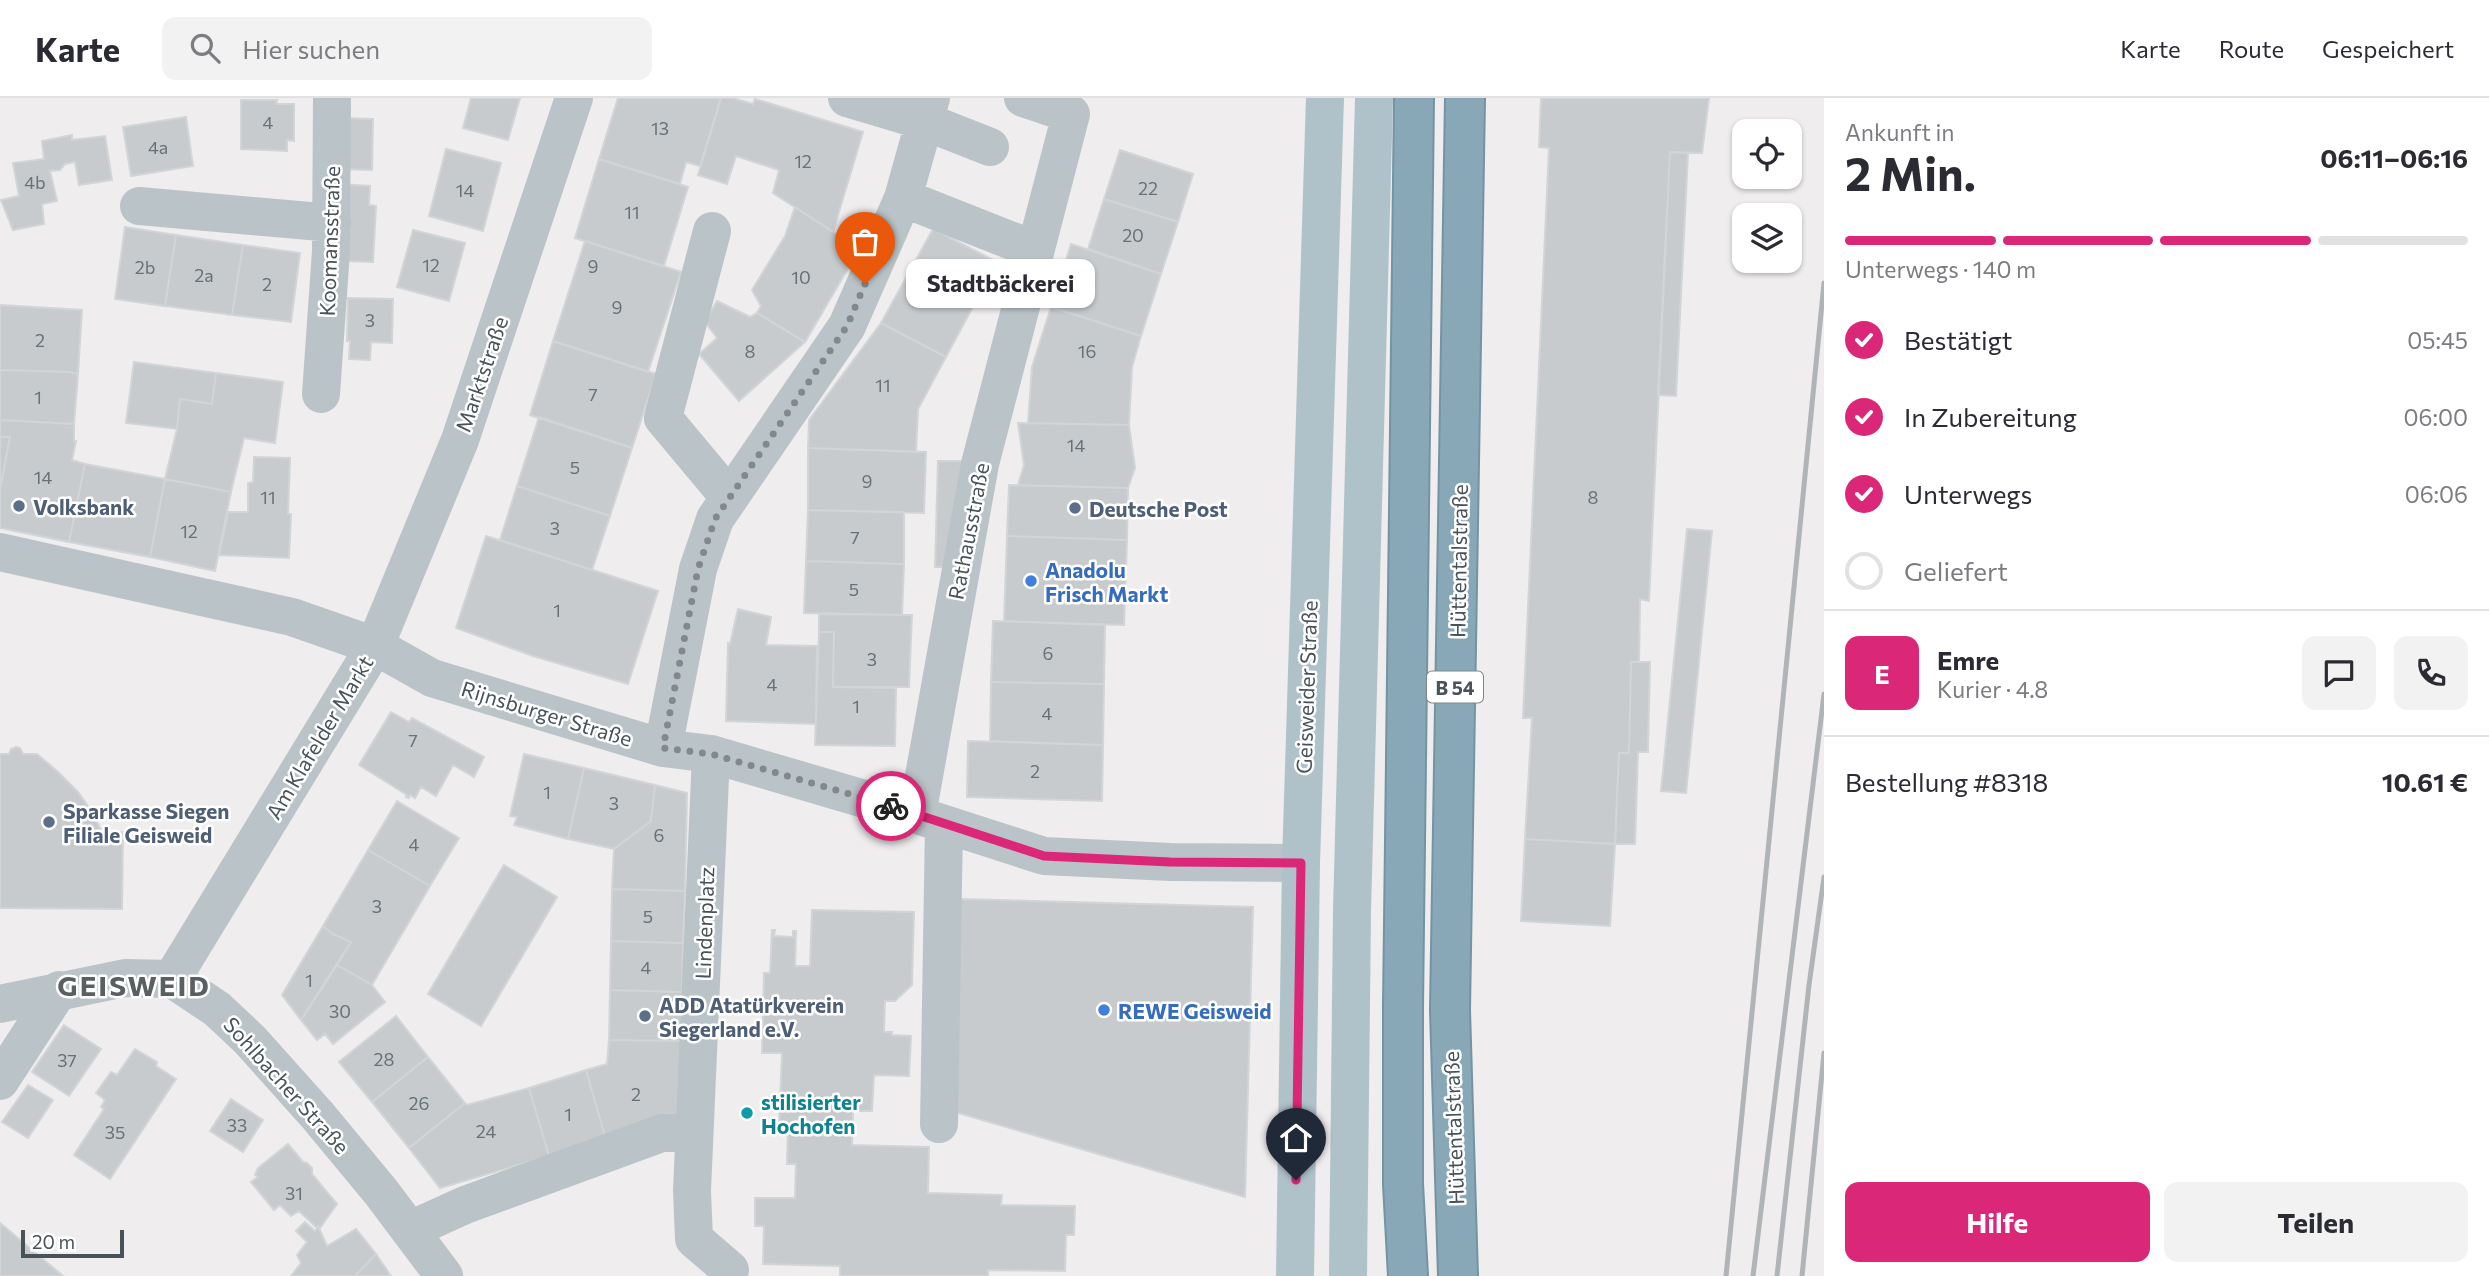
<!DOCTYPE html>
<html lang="de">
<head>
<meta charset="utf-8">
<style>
	:root { --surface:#fff; --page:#f2f2f3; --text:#2b2b33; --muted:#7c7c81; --line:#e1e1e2; --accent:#db2777 }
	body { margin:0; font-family:Commissioner,sans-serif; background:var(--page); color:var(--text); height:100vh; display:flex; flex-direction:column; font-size:26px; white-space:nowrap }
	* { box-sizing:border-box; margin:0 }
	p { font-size:23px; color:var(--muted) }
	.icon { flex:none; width:38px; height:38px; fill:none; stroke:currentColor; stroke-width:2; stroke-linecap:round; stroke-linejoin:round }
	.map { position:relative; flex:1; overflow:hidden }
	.details { display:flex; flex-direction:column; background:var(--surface); width:665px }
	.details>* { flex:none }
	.controls { position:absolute; left:1732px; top:21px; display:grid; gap:14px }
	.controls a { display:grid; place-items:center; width:70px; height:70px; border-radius:14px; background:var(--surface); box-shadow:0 2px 5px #0004; font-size:35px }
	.scale { position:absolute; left:21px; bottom:18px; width:103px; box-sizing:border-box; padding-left:7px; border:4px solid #475358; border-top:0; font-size:19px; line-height:24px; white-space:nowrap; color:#475358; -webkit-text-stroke:5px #fff; paint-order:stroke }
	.pin { position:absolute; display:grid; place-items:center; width:60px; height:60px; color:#fff; margin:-72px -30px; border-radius:50% 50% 50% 0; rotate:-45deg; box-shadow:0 0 7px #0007 }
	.pin .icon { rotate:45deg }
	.courier { position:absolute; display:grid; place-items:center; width:70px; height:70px; margin:-35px; border:5px solid #db2777; border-radius:50%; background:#fff; color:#222; box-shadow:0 2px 9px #0007 }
	.bubble { position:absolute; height:49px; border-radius:14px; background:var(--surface); box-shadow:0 2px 5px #0004; font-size:23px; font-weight:700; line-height:49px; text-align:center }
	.summary em { font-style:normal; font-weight:700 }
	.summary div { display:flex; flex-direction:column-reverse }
	.summary { display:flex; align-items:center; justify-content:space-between; height:119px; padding:0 21px }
	h1 { font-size:46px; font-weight:700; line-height:52px }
	.bar { display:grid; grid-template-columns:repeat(4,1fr); gap:10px 7px; align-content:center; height:84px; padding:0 21px }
	.bar i { height:9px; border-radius:5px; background:var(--line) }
	.bar .selected { background:var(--accent) }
	.bar p { grid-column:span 4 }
	.line { display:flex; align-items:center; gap:18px; padding:0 21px; border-top:2px solid var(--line) }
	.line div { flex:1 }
	.round { display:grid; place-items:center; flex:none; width:74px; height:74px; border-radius:14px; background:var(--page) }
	ol { padding:0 21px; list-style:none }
	li { display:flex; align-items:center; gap:21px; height:77px }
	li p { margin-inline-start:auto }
	li .icon { padding:7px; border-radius:50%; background:var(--accent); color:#fff; stroke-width:4 }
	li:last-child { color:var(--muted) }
	li i { width:38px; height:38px; border:4px solid var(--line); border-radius:50% }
	.primary-button { display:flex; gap:14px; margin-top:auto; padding:14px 21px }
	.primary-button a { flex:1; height:80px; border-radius:14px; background:var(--accent); color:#fff; font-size:28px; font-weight:700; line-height:80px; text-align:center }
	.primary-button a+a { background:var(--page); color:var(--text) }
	header { display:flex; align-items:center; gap:42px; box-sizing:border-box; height:98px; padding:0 35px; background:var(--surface); border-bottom:2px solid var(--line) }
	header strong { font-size:33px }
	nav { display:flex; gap:38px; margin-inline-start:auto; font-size:24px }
	.search { width:490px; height:63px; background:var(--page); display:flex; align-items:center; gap:18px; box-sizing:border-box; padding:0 24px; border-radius:14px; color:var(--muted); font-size:26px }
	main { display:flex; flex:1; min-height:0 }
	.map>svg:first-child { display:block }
	.building { fill:#c7cbce; stroke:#d1d5d8; stroke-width:2 }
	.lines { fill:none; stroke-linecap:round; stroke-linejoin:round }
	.highway-casing { stroke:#7493a3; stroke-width:42 }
	.minor { stroke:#bac4c8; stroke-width:38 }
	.major { stroke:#afc1c9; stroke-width:38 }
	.highway { stroke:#89a8b7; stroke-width:38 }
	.rail { stroke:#b0b4b7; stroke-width:5 }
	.done { stroke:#82898c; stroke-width:7; stroke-dasharray:0 12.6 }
	.route { stroke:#db2777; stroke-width:9 }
	.service-dot { fill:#5c6f8a; stroke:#fff; stroke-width:2.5 }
	.shop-dot { fill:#3f7fe0; stroke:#fff; stroke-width:2.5 }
	.culture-dot { fill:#0f9aa8; stroke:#fff; stroke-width:2.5 }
	.labels { text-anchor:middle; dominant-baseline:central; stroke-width:5; stroke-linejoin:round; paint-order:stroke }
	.number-label { font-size:18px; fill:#677176 }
	.shield { fill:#fff; stroke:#7e878a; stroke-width:2 }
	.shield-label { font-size:19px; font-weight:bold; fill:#475358 }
	.street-label { font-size:21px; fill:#475358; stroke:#fff }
	.service-label { font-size:21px; font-weight:bold; fill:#4e5e75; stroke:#fff; text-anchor:start }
	.shop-label { font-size:21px; font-weight:bold; fill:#366cbe; stroke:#fff; text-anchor:start }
	.culture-label { font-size:21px; font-weight:bold; fill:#0d838f; stroke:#fff; text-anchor:start }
	.district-label { font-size:28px; font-weight:bold; letter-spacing:2px; fill:#5a5f61; stroke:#fff }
</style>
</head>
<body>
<header>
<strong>Karte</strong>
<div class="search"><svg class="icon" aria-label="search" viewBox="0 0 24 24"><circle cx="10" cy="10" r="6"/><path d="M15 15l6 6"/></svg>Hier suchen</div>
<nav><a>Karte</a><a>Route</a><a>Gespeichert</a></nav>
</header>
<main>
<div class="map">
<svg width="1824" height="1178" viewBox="0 0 1824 1178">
	<rect width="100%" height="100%" fill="#efeded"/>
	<path class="building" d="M471,0H520L508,42L463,30Z
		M618,0H721L700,68L686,64L680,86L599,61Z
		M721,0H733L753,6L755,1L863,34L833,134L773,95L779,72L736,58L727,86L698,77Z
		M1541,0H1709L1702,55L1670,54L1649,503L1640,501L1639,564H1631L1629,655H1619L1615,746L1525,741L1532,620H1523L1549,50L1539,49Z
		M241,2H277L276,6H294V43L287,42V53L241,51Z
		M186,19L193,68L131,78L123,29Z
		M342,20L373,21L372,72L340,71Z
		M72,37V42L105,38L112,82L79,87L75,64L65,66L60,72L50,73L57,103L42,106L44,126L13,132L1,102L19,98L13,65L44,61L42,43Z
		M446,51L501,65L483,133L429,118Z
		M1120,52L1193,76L1178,124L1104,101Z
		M1670,54L1688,55L1676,298L1658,297Z
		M599,61L688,89L664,168L575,140Z
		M340,86L370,88L369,107L376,108L373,164L343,163Z
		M1104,101L1178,124L1161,176L1088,151Z
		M795,109L856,149L850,167L805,244L757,215L761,208L752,192L785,138Z
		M125,129L176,137L165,208L115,201Z
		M933,131L997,164L946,259L881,225Z
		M413,132L465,145L449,203L397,189Z
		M176,137L243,147L232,217L165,208Z
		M585,143L681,174L648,274L553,243Z
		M1071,146L1161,176L1141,238L1051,209Z
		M243,147L300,155L291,224L232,217Z
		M348,200L393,201L392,245L371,244L370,262L349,261L350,243H347Z
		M717,203L750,219L757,215L805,244L739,303L699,256L717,240L705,224Z
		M0,207L82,212L78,276L69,274L0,272Z
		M1051,209L1141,238L1132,269L1129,327L1028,325L1032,269Z
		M881,225L946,259L918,311L916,354L808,350L809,322Z
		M553,243L656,276L632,350L530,317Z
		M134,264L216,275L212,306L180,301L177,331L126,325Z
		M0,272L69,274L78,276L74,326L0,322Z
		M216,275L283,284L275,345L244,340L231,394L165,381L177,331L180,301L212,306Z
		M539,319L632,350L610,418L517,388Z
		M0,322L74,326V343H76L72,362L85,366L69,444L0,430V392L10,339H0Z
		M1018,325L1129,327L1135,370L1128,390L1018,387L1024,367Z
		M0,339H10L0,392Z
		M808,350L926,354L924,415L808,412Z
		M254,359L290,360L288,416H291L289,460L219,457L228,414H248V385L253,384Z
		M938,363H994L973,469H935Z
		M85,366L165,381L150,459L69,444Z
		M165,381L231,394L215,473L150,459Z
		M1009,387L1128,390L1127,442L1007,438Z
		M517,388L610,418L592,472L500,442Z
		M808,412L904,414V466L806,463Z
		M1687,431L1712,433L1686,695L1661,693Z
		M486,438L658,493L628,586L533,558L456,530Z
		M1007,438L1127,442L1124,527L1004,523Z
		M806,463L904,466L902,517L804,515Z
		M738,511L771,519L766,547L817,548L816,626L726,623L728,545L730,546Z
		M819,516L912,517L909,589H833L834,534H819Z
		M993,523L1105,527L1104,586L991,584Z
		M819,534H834L833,589L896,590L895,648L815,647Z
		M1631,564H1650L1648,654H1638L1635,746H1615L1619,655H1629Z
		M991,584L1104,586L1103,647L990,643Z
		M391,614L409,624L412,620L484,659L474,679L453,667L436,698L421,689L415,700L410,697L409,700L406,699L407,697L359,667Z
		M968,643L1103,647L1102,703L967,699Z
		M16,649L20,650L23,656H37L58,674L78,694L92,714L103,736L123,734L122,811L0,810V656H9L11,651Z
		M524,656L584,670L568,741L514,727L517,719L510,718Z
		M584,670L655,687L651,723L614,751L568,741Z
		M655,687L687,695L685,793L612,791L614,751L651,723Z
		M397,703L459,740L430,788L368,752Z
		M1525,741L1615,746L1610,828L1521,823Z
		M368,752L430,788L372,887L337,867L351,844L333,836L323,828Z
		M504,767L557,799L481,928L428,896Z
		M612,791L685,793L683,845L611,843Z
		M959,801L1253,809L1245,1099L955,1014Z
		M812,812L914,814L912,887L895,903H885L884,934H892V937L911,938L909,978L874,977L872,1013H853L852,1047L929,1049L928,1095L1002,1097L1001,1107L1075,1108L1074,1137H1066L1065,1173L988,1172V1178H840V1168L763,1166L764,1128H755V1100H795L796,1066H787L788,1030H779L782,955H762L764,875H770L772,832H775L774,838L793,839V833H796L795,868H810Z
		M323,828L333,836L351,844L301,922L282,897Z
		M611,843L683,845L682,894L610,892Z
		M337,867L372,887L385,904L333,946L325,936L317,942L301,922Z
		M610,892L682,894L681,943L609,942Z
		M396,918L428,959L372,1004L339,964Z
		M64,927L101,951L69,998L32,974Z
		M609,942L681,943L678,1021L606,1042L586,972L607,966Z
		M135,951L157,964L156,968L176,981L110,1081L74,1057L104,1011L101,1009L105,1002L96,995L111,974L117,977Z
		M428,959L465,1005L409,1050L372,1004Z
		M586,972L606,1042L549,1058L529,990Z
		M28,987L53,1002L28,1040L2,1024Z
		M529,990L549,1058L440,1090L409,1050L465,1005L467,1007Z
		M231,1001L263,1022L243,1054L210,1033Z
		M288,1046L303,1064L307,1065L312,1070V1076L337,1106L320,1130L318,1128L317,1130L299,1113L291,1118L280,1107L274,1112L251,1084L258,1079L255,1077L258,1070Z
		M305,1124L315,1133L318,1128L327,1148L356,1131L376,1156L355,1178H291L301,1165L297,1157L307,1144L296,1133Z
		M0,1125L63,1178H0Z
		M376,1156L391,1178H355Z"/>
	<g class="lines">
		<defs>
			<path id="highway" d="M1408,1178L1403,1086V909L1414,0
				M1458,1178L1450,912L1465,0"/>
		</defs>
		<use href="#highway" class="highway-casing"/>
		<path class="minor" d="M847,0L924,23L990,49
			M903,100L1035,152
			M139,108L332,125
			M712,133L663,320L729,399
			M321,296L331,153L332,0
			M0,454L292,519L375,548L432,580L663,650L711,656L895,710L1044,758L1170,764L1301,765
			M663,650L698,471L715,421L847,228L903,100L931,0
			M711,656L692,1093L694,1141L730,1172
			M917,717L980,366L1071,16L1023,0
			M172,881L375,548L460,342L574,0
			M0,906L125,880L172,881L217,911L250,942L318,1018L381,1094L444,1178
			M0,983L59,892
			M939,1026L944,726
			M410,1132L465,1107L662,1035H694"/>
		<path class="major" d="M1295,1178L1301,765L1325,0
			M1348,1178L1352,813L1374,0"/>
		<use href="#highway" class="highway"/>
		<path class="rail" d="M1726,1178L1824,185
			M1753,1178L1824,596
			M1777,1178L1809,887L1824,779
			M1802,1178L1824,955"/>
	</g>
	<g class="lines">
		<path class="done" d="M865,186L847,228L715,421L698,471L663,650L711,656L891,708"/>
		<path class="route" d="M891,708L1044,758L1170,764L1301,765L1296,1082"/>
	</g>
	<g class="service-dot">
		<circle cx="19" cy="408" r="7"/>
		<circle cx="1075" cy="410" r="7"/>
		<circle cx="49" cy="724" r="7"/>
		<circle cx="645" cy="918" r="7"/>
	</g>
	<g class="shop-dot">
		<circle cx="1031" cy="483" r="7"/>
		<circle cx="1104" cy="912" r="7"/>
	</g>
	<circle class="culture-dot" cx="747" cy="1015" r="7"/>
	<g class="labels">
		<g class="number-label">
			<text x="268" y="24">4</text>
			<text x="660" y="30">13</text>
			<text x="158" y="49">4a</text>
			<text x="803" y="63">12</text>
			<text x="35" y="84">4b</text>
			<text x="1148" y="90">22</text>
			<text x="465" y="92">14</text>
			<text x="632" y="114">11</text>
			<text x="1133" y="137">20</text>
			<text x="431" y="167">12</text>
			<text x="593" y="168">9</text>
			<text x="145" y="169">2b</text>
			<text x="204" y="177">2a</text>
			<text x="801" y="179">10</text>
			<text x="267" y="186">2</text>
			<text x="617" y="209">9</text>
			<text x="370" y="222">3</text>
			<text x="40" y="242">2</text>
			<text x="750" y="253">8</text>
			<text x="1087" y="253">16</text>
			<text x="883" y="287">11</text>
			<text x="593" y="296">7</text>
			<text x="38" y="299">1</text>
			<text x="1076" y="347">14</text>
			<text x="575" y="369">5</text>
			<text x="43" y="379">14</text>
			<text x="867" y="383">9</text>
			<text x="268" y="399">11</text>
			<text x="1593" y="399">8</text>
			<text x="555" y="430">3</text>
			<text x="189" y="433">12</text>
			<text x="855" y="439">7</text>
			<text x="854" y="491">5</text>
			<text x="557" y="512">1</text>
			<text x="1048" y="555">6</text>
			<text x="872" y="561">3</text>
			<text x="772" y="586">4</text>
			<text x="856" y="608">1</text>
			<text x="1047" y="615">4</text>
			<text x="413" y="642">7</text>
			<text x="1035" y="673">2</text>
			<text x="547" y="694">1</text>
			<text x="614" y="705">3</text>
			<text x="659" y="737">6</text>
			<text x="414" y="746">4</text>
			<text x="377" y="808">3</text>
			<text x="648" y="818">5</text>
			<text x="646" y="869">4</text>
			<text x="309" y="882">1</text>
			<text x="340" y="913">30</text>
			<text x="384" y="961">28</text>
			<text x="67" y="962">37</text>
			<text x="636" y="996">2</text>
			<text x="419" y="1005">26</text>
			<text x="568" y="1016">1</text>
			<text x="237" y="1027">33</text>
			<text x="486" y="1033">24</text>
			<text x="115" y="1034">35</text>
			<text x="294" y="1095">31</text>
		</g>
		<rect class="shield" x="1427" y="573.5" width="56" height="31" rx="5"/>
		<g class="shield-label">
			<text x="1455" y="589">B 54</text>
		</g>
		<g class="street-label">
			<text transform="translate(329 143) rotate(-88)">Koomansstraße</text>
			<text transform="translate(481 276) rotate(-71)">Marktstraße</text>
			<text transform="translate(968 433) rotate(-79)">Rathausstraße</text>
			<text transform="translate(1458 463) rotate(-89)">Hüttentalstraße</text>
			<text transform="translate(1306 589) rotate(-88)">Geisweider Straße</text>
			<text transform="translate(547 615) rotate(17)">Rijnsburger Straße</text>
			<text transform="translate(319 639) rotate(-59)">Am Klafelder Markt</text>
			<text transform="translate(704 825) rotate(-88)">Lindenplatz</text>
			<text transform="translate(287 987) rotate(48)">Sohlbacher Straße</text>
			<text transform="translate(1453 1030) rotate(-92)">Hüttentalstraße</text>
		</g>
		<g class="service-label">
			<text x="33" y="408">Volksbank</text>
			<text x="1089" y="410">Deutsche Post</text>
			<text x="63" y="712">Sparkasse Siegen<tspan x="63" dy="24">Filiale Geisweid</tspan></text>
			<text x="659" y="906">ADD Atatürkverein<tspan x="659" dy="24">Siegerland e.V.</tspan></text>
		</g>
		<g class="shop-label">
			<text x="1045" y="471">Anadolu<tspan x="1045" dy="24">Frisch Markt</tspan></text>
			<text x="1118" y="912">REWE Geisweid</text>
		</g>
		<g class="culture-label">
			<text x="761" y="1003">stilisierter<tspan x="761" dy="24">Hochofen</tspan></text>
		</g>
		<g class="district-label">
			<text x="134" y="887">GEISWEID</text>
		</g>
	</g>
</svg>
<div class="controls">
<a><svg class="icon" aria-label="locate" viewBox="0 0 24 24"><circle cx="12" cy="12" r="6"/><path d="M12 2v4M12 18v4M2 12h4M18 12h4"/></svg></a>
<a><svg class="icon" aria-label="layers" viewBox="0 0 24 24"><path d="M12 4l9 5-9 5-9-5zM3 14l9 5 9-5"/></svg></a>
</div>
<div class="scale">20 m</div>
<div class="pin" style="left:865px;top:186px;background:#ea580c"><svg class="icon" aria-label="bag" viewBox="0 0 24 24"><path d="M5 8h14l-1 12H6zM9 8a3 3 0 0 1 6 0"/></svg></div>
<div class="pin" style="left:1296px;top:1082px;background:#1f2937"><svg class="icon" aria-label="home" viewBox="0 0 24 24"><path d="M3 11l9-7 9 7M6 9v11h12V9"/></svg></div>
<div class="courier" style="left:891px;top:708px"><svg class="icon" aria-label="bike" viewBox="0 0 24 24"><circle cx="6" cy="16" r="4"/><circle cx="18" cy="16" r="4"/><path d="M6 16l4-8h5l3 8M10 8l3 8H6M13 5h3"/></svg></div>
<div class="bubble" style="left:906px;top:161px;width:189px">Stadtbäckerei</div>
</div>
<section class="details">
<div class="summary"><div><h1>2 Min.</h1><p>Ankunft in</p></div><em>06:11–06:16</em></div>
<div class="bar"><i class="selected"></i><i class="selected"></i><i class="selected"></i><i></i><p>Unterwegs · 140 m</p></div>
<ol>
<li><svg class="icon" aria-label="check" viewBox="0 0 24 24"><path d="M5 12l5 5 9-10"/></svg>Bestätigt<p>05:45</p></li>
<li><svg class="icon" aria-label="check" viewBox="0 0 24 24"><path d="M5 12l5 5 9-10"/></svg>In Zubereitung<p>06:00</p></li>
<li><svg class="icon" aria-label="check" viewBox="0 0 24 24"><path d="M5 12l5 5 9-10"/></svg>Unterwegs<p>06:06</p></li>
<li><i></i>Geliefert</li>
</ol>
<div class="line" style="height:126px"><b class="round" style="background:var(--accent);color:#fff">E</b><div><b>Emre</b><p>Kurier · 4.8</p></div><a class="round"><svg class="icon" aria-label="chat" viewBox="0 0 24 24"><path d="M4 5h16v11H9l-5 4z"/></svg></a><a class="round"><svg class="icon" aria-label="phone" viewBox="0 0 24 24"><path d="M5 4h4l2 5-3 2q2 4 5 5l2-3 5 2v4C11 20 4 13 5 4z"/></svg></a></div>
<div class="line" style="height:91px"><div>Bestellung #8318</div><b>10.61 €</b></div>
<div class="primary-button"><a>Hilfe</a><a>Teilen</a></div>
</section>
</main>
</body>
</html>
